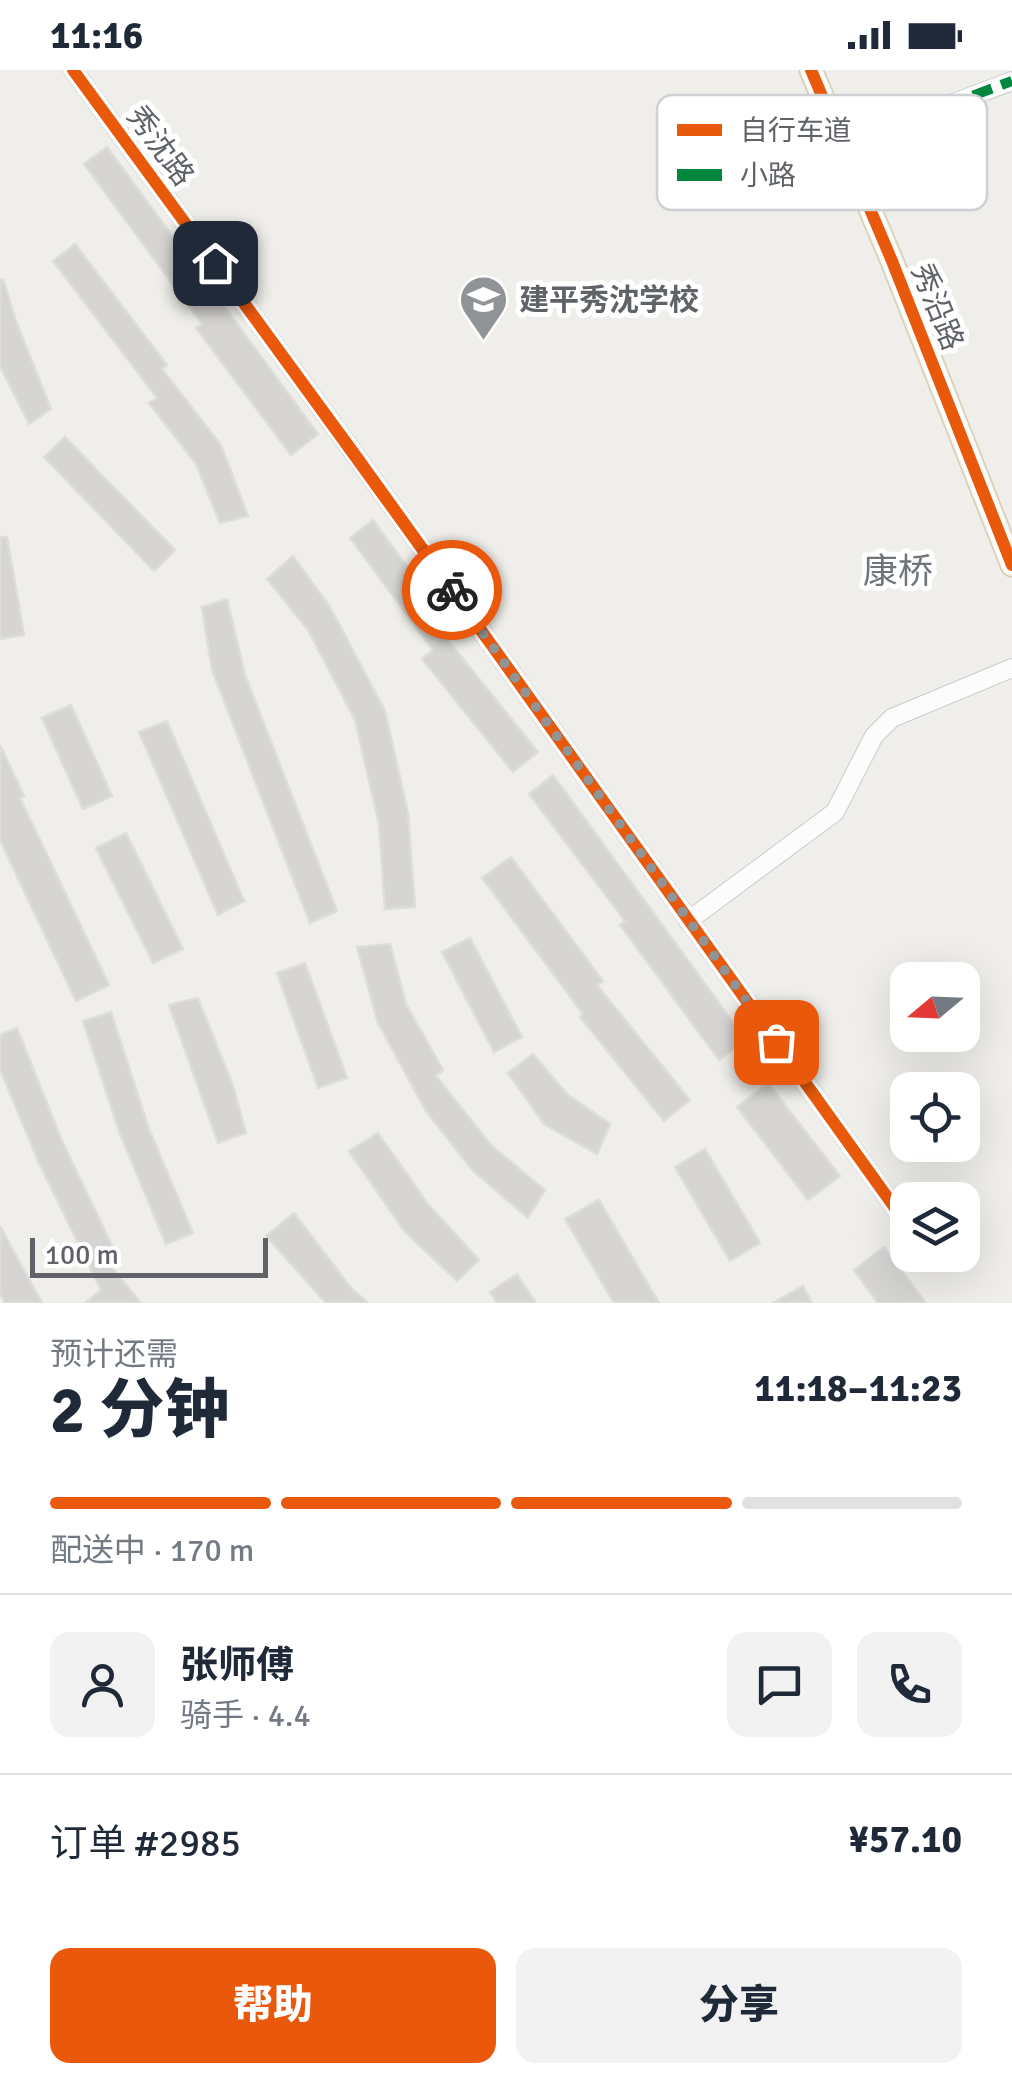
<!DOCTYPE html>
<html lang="zh">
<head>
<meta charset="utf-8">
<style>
	:root { --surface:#fff; --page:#f2f2f3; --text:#1f2937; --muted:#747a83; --line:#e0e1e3; --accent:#ea580c }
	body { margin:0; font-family:Signika,"Noto Sans SC",sans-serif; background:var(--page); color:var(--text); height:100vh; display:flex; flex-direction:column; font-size:38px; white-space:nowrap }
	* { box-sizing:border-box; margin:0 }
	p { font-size:32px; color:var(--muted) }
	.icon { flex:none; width:55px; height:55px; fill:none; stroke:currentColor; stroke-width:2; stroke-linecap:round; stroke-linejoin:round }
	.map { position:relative; height:1233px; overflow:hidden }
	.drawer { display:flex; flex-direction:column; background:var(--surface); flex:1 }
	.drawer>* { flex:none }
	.needle { width:65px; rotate:251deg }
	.tools { position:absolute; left:890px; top:892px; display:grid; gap:20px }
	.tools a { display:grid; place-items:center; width:90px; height:90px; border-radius:20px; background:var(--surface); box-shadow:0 10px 40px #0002; font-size:50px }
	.scale { position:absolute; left:30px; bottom:25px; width:238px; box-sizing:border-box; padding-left:10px; border:5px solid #5f6368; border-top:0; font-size:28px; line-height:35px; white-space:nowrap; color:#5f6368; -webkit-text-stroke:8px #fff; paint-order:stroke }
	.pin { position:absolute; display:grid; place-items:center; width:85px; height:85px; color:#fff; margin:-42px; border-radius:20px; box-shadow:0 5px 15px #0006 }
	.courier { position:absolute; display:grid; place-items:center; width:100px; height:100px; margin:-50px; border:8px solid #ea580c; border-radius:50%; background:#fff; color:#222; box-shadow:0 2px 12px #0007 }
	.headline em { font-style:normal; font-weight:800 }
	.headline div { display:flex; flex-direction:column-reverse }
	.headline { display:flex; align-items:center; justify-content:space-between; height:170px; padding:0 50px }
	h1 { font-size:65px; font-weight:800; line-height:75px }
	.bar { display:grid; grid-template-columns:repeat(4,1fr); gap:15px 10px; align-content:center; height:120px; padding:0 50px }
	.bar i { height:12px; border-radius:8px; background:var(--line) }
	.bar .current { background:var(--accent) }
	.bar p { grid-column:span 4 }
	.line { display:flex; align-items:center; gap:25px; padding:0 50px; border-top:2px solid var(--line) }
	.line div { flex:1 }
	.round { display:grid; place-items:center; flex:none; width:105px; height:105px; border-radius:20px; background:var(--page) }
	.cta { display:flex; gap:20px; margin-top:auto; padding:20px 50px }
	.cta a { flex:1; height:115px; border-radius:20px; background:var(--accent); color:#fff; font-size:40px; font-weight:800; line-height:115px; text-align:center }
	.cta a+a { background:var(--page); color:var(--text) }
	.status { display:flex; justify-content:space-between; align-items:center; height:70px; padding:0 50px; background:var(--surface); direction:ltr }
	.status svg { height:28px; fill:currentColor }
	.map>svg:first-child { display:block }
	.building { fill:#d6d5d3; stroke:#deddd9; stroke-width:2.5 }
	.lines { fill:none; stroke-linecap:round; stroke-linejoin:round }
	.minor-casing { stroke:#cbcccc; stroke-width:20 }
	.major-casing { stroke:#d7ceb8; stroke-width:25 }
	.minor { stroke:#fdfcfc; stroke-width:18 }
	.major { stroke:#f4f2e9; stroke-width:22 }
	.quiet { stroke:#00873e; stroke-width:10; stroke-dasharray:20 10; stroke-linecap:butt }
	.cycleway-casing { stroke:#fff; stroke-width:19 }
	.cycleway { stroke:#e8590c; stroke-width:12 }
	.done { stroke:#919496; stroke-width:10; stroke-dasharray:0 18 }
	.route { stroke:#ea580c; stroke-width:12 }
	.labels { text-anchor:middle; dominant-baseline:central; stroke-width:10; stroke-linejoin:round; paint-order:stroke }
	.street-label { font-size:30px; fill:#5f6368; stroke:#fff }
	.poi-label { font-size:30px; font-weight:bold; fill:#5f6368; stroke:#fff; text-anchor:start }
	.quarter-label { font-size:35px; fill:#70757a; stroke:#fff }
	.key { fill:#fff; stroke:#cfd0d2; stroke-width:2.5 }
	.key-label { font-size:28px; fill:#5f6368 }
</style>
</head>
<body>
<div class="status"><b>11:16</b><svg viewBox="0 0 49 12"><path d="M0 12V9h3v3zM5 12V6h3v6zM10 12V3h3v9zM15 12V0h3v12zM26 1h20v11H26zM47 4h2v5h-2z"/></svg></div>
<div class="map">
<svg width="1012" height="1233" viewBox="0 0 1012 1233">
	<rect width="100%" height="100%" fill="#efeeea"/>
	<path class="building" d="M107,77L318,364L291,385L196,258L202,254L84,94Z
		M75,174L167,295L162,299L221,375L248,446L220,453L196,394L149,333L157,328L53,191Z
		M3,209L16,251L51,339L29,354L0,296V210Z
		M65,367L175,480L154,501L44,387Z
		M373,450L448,552L439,559L538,682L513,702L422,589L433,580L350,468Z
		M0,467H7L24,565L0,569Z
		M293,486L330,537L385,641L408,743L415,837L385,839L379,754L355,650L308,560L267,509Z
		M227,529L245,605L337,841L310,853L212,600L202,537Z
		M71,635L112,726L83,739L42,648Z
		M167,651L244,831L218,845L139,662Z
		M0,675L24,726L20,728L109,915L76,931L0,770Z
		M553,705L746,970L719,990L620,855L625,851L529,724Z
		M126,763L183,879L153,893L96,778Z
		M511,787L603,911L597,915L690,1030L664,1051L580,947L583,944L482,808Z
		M470,868L522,967L494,982L442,882Z
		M390,874L406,934L443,1000L436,1006L492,1076L545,1120L528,1148L472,1100L426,1041L378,953L357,877Z
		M305,893L347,1008L318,1018L277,903Z
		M198,928L233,1016L246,1063L218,1073L169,935Z
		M111,942L149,1059L193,1163L166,1174L119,1061L83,951Z
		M17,958L62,1071L118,1188L108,1193L141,1233H85L101,1220L39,1093L0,999V965Z
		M533,984L567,1024L610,1054L597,1084L544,1054L508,1003Z
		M768,1013L840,1106L808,1130L737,1037Z
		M378,1063L428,1134L479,1190L457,1211L404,1161L349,1081Z
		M705,1079L760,1173L730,1191L675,1097Z
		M599,1130L659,1233H614L565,1149Z
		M294,1143L351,1218L368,1233H326L266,1166Z
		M0,1156L42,1233H5L0,1223Z
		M884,1177L926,1233H878L854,1200Z
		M517,1204L536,1233H497L490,1222Z
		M803,1216L812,1233H773Z"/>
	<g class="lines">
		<defs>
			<path id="minor" d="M73,0L356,386L908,1156
				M854,100L937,67L948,35L1012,11
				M688,851L835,742L874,666L892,648L1012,598"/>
			<path id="major" d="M811,0L892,191L1012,495"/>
		</defs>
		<use href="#minor" class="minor-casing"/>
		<use href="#major" class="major-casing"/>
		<use href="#minor" class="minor"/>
		<use href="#major" class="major"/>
		<path class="quiet" d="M854,100L937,67L948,35L1012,11"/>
		<defs>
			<path id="cycleway" d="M73,0L356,386L908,1156
				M811,0L892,191L1012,495"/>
		</defs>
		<use href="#cycleway" class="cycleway-casing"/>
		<use href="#cycleway" class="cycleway"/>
	</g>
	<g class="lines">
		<path class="done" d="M452,520L776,972"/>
		<path class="route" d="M215,193L452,520"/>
	</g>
	<defs>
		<symbol id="school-pin" viewBox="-11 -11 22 30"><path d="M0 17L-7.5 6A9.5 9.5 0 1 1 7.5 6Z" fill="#919496" stroke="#fff"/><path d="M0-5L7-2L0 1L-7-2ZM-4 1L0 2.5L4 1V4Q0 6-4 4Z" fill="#fff"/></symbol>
	</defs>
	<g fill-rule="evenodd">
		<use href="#school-pin" x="456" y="202" width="55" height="75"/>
	</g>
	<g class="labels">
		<g class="street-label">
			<text transform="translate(160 76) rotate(54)">秀沈路</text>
			<text transform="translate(937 237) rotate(68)">秀沿路</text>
		</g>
		<g class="poi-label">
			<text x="519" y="230">建平秀沈学校</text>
		</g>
		<g class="quarter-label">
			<text x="898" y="501">康桥</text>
		</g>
	</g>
	<rect x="657" y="25" width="330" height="115" rx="15" class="key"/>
	<rect x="677" y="54" width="45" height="12" fill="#e8590c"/>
	<rect x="677" y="99" width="45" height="12" fill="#00873e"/>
	<g class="key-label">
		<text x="740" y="70">自行车道</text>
		<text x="740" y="115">小路</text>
	</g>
</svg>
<div class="tools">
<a><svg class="needle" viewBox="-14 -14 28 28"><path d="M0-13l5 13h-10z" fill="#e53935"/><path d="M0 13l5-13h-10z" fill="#747a83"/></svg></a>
<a><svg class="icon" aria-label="locate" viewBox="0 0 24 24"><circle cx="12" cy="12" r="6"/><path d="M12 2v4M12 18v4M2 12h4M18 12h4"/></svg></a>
<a><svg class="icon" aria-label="layers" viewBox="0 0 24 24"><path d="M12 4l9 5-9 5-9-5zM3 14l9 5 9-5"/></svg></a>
</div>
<div class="scale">100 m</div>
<div class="pin" style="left:776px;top:972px;background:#ea580c"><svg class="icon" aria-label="bag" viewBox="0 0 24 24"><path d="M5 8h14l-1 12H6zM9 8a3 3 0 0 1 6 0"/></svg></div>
<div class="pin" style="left:215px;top:193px;background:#1f2937"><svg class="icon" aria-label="home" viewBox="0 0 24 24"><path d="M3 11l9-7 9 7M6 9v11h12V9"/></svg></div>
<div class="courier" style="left:452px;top:520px"><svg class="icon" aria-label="bike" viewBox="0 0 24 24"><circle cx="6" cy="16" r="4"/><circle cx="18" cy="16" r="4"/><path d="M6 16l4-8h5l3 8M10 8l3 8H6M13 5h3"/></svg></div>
</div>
<section class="drawer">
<div class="headline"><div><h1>2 分钟</h1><p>预计还需</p></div><em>11:18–11:23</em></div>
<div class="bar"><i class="current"></i><i class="current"></i><i class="current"></i><i></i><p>配送中 · 170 m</p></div>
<div class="line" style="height:180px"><a class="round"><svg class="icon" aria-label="person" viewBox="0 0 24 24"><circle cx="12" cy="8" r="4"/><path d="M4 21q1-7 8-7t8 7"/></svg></a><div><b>张师傅</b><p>骑手 · 4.4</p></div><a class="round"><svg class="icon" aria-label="chat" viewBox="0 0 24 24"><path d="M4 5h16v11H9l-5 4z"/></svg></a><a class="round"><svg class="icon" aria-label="phone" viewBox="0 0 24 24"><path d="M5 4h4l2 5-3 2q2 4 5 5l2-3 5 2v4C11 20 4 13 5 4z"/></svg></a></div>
<div class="line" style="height:130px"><div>订单 #2985</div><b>¥57.10</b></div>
<div class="cta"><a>帮助</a><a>分享</a></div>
</section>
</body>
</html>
